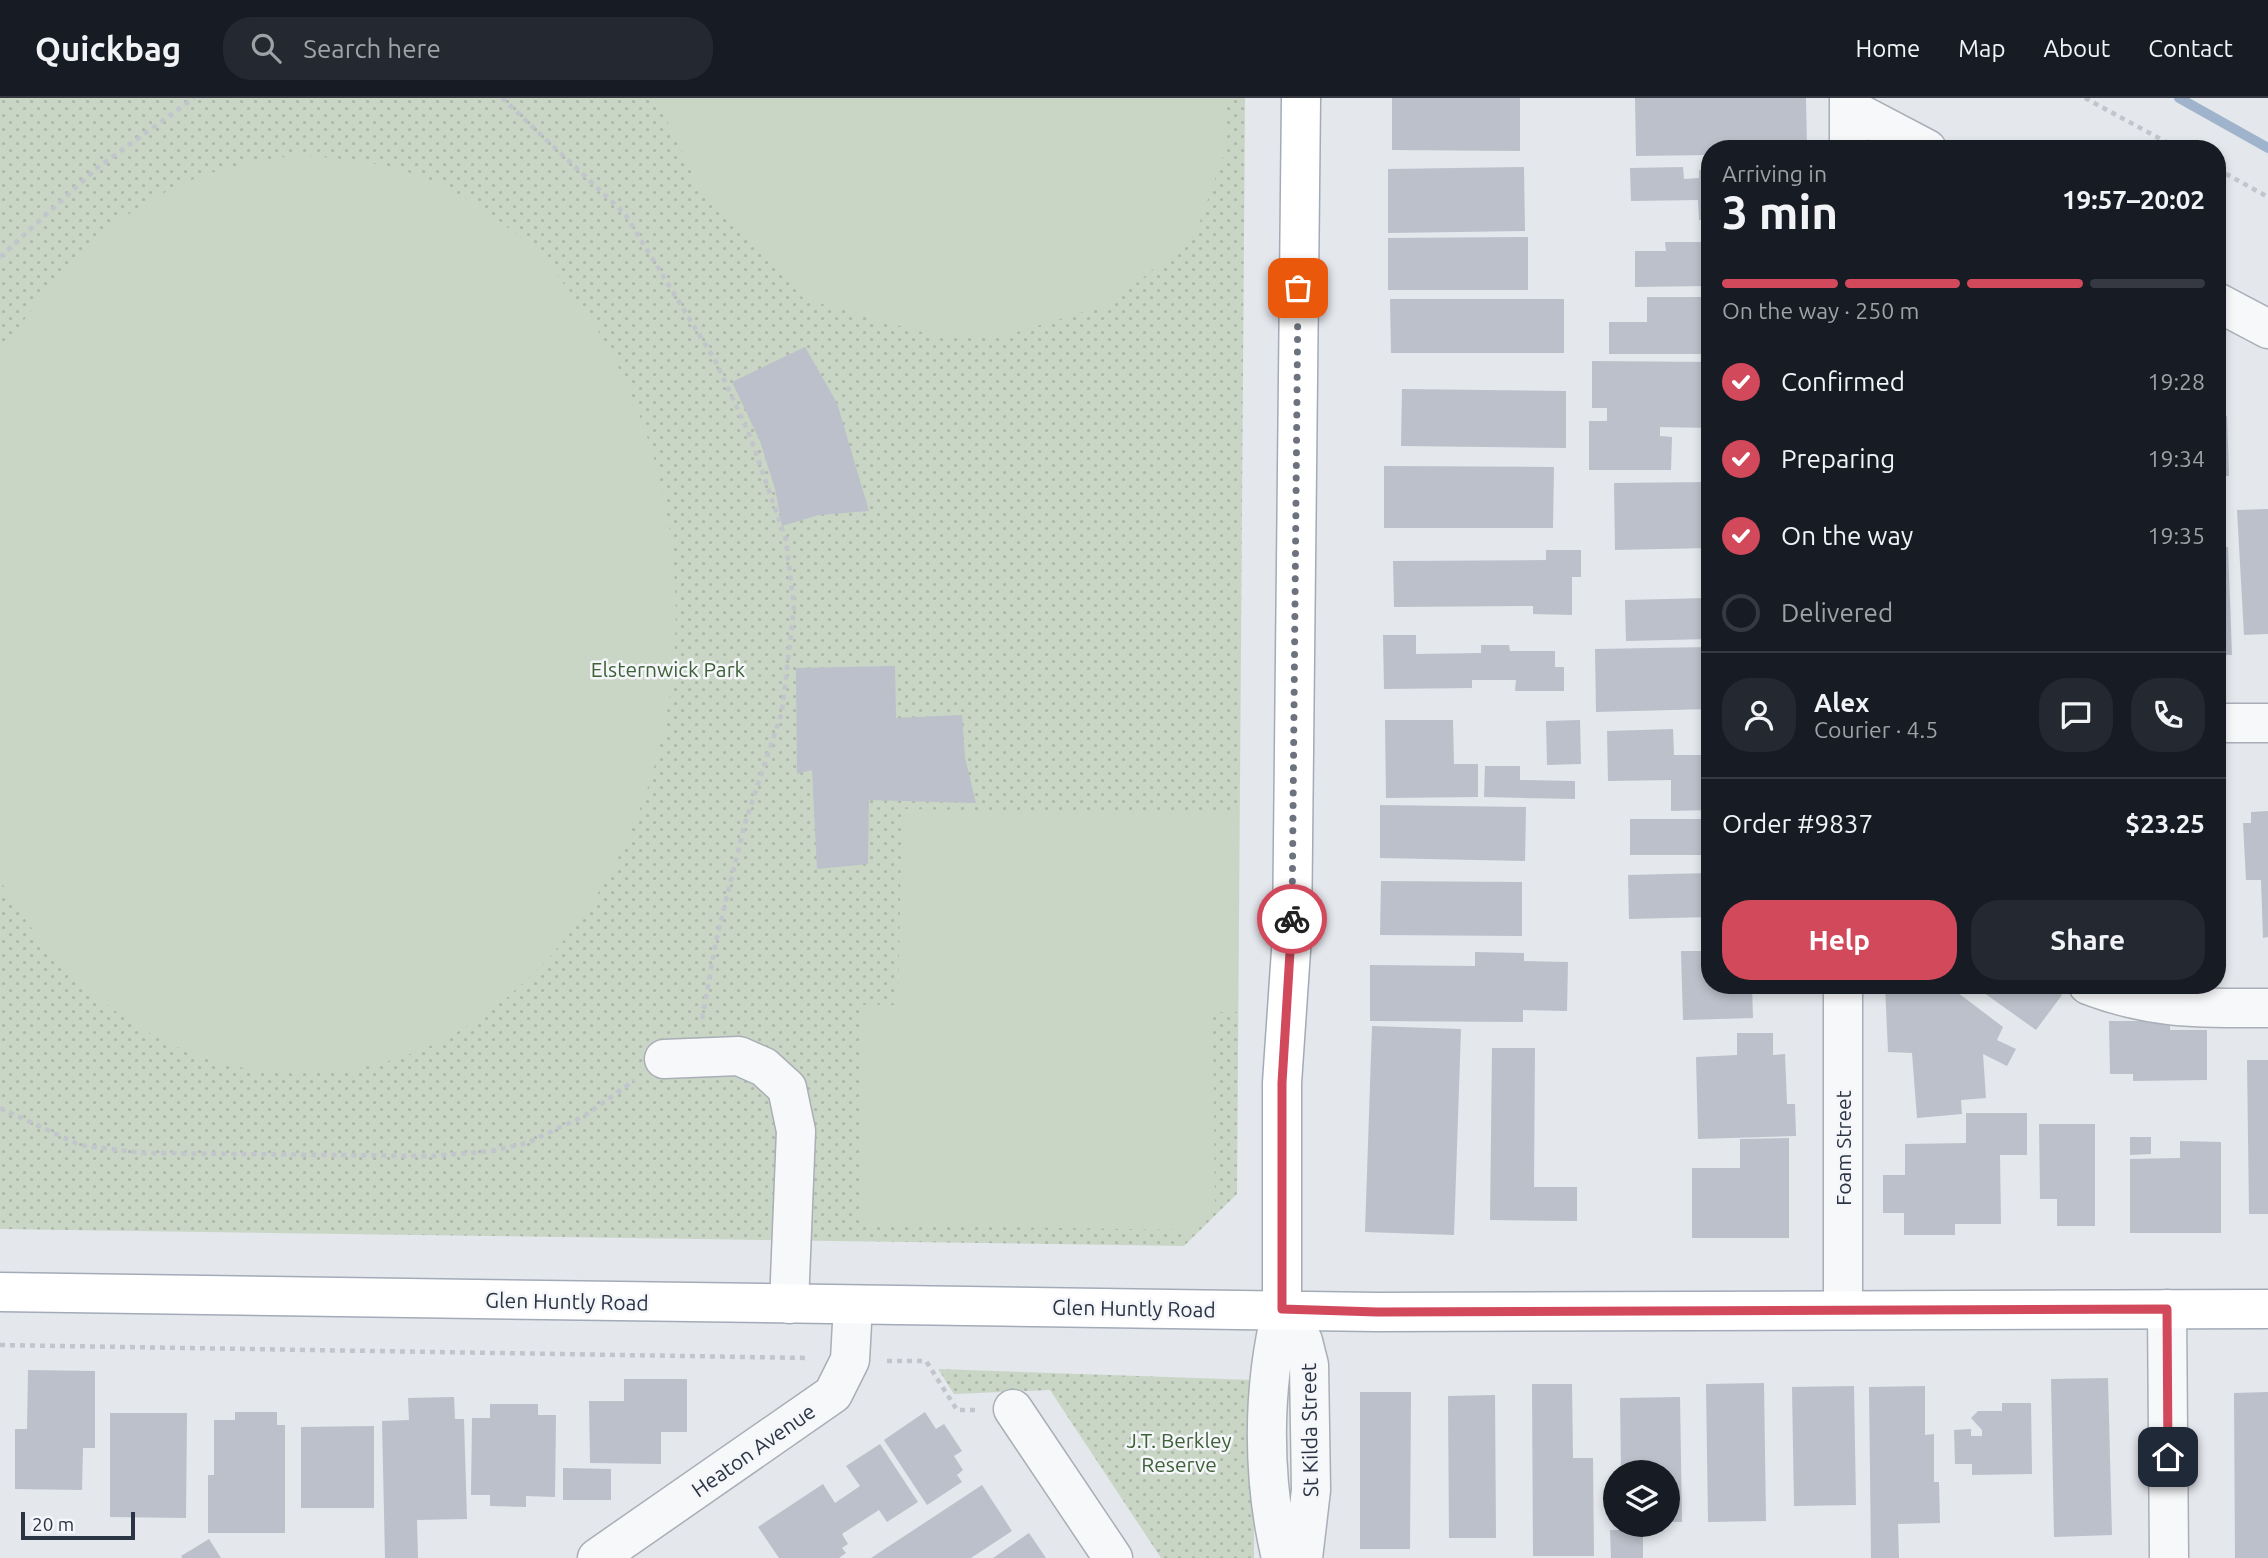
<!DOCTYPE html>
<html lang="en">
<head>
<meta charset="utf-8">
<style>
	:root { --surface:#171b24; --page:#242831; --text:#f1f3f6; --muted:#9ea1a6; --line:#363941; --accent:#d1495b }
	body { margin:0; font-family:Ubuntu,sans-serif; background:var(--page); color:var(--text); height:100vh; display:flex; flex-direction:column; font-size:26px; white-space:nowrap }
	* { box-sizing:border-box; margin:0 }
	p { font-size:23px; color:var(--muted) }
	.icon { flex:none; width:38px; height:38px; fill:none; stroke:currentColor; stroke-width:2; stroke-linecap:round; stroke-linejoin:round }
	.map { position:relative; flex:1; overflow:hidden }
	.details { position:absolute; left:1701px; top:42px; width:525px; height:854px; display:flex; flex-direction:column; background:var(--surface); border-radius:28px; box-shadow:0 4px 10px #0003 }
	.details>* { flex:none }
	.buttons { position:absolute; left:1603px; top:1362px; display:grid; gap:14px }
	.buttons a { display:grid; place-items:center; width:77px; height:77px; border-radius:50%; background:var(--surface); box-shadow:0 4px 10px #0003; font-size:35px }
	.scale { position:absolute; left:21px; bottom:18px; width:114px; box-sizing:border-box; padding-left:7px; border:4px solid #2b3445; border-top:0; font-size:19px; line-height:24px; white-space:nowrap; color:#2b3445; -webkit-text-stroke:5px #f4f6f9; paint-order:stroke }
	.pin { position:absolute; display:grid; place-items:center; width:60px; height:60px; color:#fff; margin:-30px; border-radius:14px; box-shadow:0 4px 10px #0006 }
	.courier { position:absolute; display:grid; place-items:center; width:70px; height:70px; margin:-35px; border:5px solid #d1495b; border-radius:50%; background:#fff; color:#222; box-shadow:0 2px 9px #0007 }
	.overview em { font-style:normal; font-weight:700 }
	.overview div { display:flex; flex-direction:column-reverse }
	.overview { display:flex; align-items:center; justify-content:space-between; height:119px; padding:0 21px }
	h1 { font-size:46px; font-weight:700; line-height:52px }
	.bar { display:grid; grid-template-columns:repeat(4,1fr); gap:10px 7px; align-content:center; height:84px; padding:0 21px }
	.bar i { height:9px; border-radius:5px; background:var(--line) }
	.bar .on { background:var(--accent) }
	.bar p { grid-column:span 4 }
	.line { display:flex; align-items:center; gap:18px; padding:0 21px; border-top:2px solid var(--line) }
	.line div { flex:1 }
	.round { display:grid; place-items:center; flex:none; width:74px; height:74px; border-radius:28px; background:var(--page) }
	ol { padding:0 21px; list-style:none }
	li { display:flex; align-items:center; gap:21px; height:77px }
	li p { margin-inline-start:auto }
	li .icon { padding:7px; border-radius:50%; background:var(--accent); color:#fff; stroke-width:4 }
	li:last-child { color:var(--muted) }
	li i { width:38px; height:38px; border:4px solid var(--line); border-radius:50% }
	.button { display:flex; gap:14px; margin-top:auto; padding:14px 21px }
	.button a { flex:1; height:80px; border-radius:28px; background:var(--accent); color:#fff; font-size:28px; font-weight:700; line-height:80px; text-align:center }
	.button a+a { background:var(--page); color:var(--text) }
	header { display:flex; align-items:center; gap:42px; box-sizing:border-box; height:98px; padding:0 35px; background:var(--surface); border-bottom:2px solid var(--line) }
	header strong { font-size:33px }
	nav { display:flex; gap:38px; margin-inline-start:auto; font-size:24px }
	.search { width:490px; height:63px; background:var(--page); display:flex; align-items:center; gap:18px; box-sizing:border-box; padding:0 24px; border-radius:28px; color:var(--muted); font-size:26px }
	.map>svg:first-child { display:block }
	.park { fill:url(#park-dots) }
	.pitch { fill:#c9d6c5 }
	.lines { fill:none; stroke-linecap:round; stroke-linejoin:round }
	.stream { stroke:#9fb4cc; stroke-width:10 }
	.building { fill:#bbc0ca }
	.minor-casing { stroke:#a9aeb7; stroke-width:41 }
	.major-casing { stroke:#a3abb8; stroke-width:41 }
	.path { stroke:#c2c5cb; stroke-width:4.5; stroke-dasharray:5 5; stroke-linecap:butt }
	.minor { stroke:#f7f8fa; stroke-width:38 }
	.major { stroke:#fff; stroke-width:38 }
	.done { stroke:#6c737f; stroke-width:7; stroke-dasharray:0 12.6 }
	.route { stroke:#d1495b; stroke-width:9 }
	.labels { text-anchor:middle; dominant-baseline:central; stroke-width:5; stroke-linejoin:round; paint-order:stroke }
	.park-label { font-size:21px; fill:#3f6138; stroke:#f4f6f9 }
	.street-label { font-size:21px; fill:#2b3445; stroke:#f4f6f9 }
</style>
</head>
<body>
<header>
<strong>Quickbag</strong>
<div class="search"><svg class="icon" aria-label="search" viewBox="0 0 24 24"><circle cx="10" cy="10" r="6"/><path d="M15 15l6 6"/></svg>Search here</div>
<nav><a>Home</a><a>Map</a><a>About</a><a>Contact</a></nav>
</header>
<div class="map">
<svg width="2268" height="1460" viewBox="0 0 2268 1460">
	<defs>
		<pattern id="park-dots" width="8" height="8" patternUnits="userSpaceOnUse" patternTransform="scale(1.75)"><rect width="8" height="8" fill="#c9d6c5"/><path d="M2 2h.1M6 6h.1" fill="none" stroke="#adb8ab" stroke-width="1.8" stroke-linecap="round"/></pattern>
	</defs>
	<rect width="100%" height="100%" fill="#e4e7ec"/>
	<path class="park" d="M0,0H1245L1237,1096L1184,1148L0,1131Z
		M938,1271L1254,1282V1460H1161L1050,1292L954,1296Z"/>
	<path class="pitch" d="M656,0H1227V47L1196,135L1113,205L1010,236H929L804,201L695,81Z
		M296,58C339,59 381,64 422,79C502,110 565,175 607,248C727,459 691,762 491,912C422,964 335,985 250,971C142,953 53,875 0,782V258C71,145 160,69 296,58Z
		M902,711L1239,716L1237,914H1213L1215,1109L1189,1132L862,1127L863,907H898Z"/>
	<g class="lines">
		<path class="stream" d="M2179,0L2268,50"/>
	</g>
	<path class="building" d="M1392,0H1520V53L1392,52Z
		M1635,0H1806L1807,51H1710V57L1636,58Z
		M1524,69L1525,133L1388,135V71Z
		M1683,69L1684,81L1699,80V72L1710,71V128H1707V122H1699L1698,102L1631,103L1630,70Z
		M1528,139V192H1388V140Z
		M1665,144H1710V188L1635,189V153H1666Z
		M1647,199H1710V256H1609V224H1647Z
		M1390,201H1564V255H1391Z
		M805,249L837,305L869,413L819,417L782,428L775,391L760,343L732,284Z
		M1592,263L1710,264V330L1660,329V338L1672,339L1671,372H1589V323H1607V310H1592Z
		M1402,291L1566,293V350L1401,348Z
		M2217,318H2227L2229,378H2217Z
		M1384,368L1554,369L1553,430H1384Z
		M1710,384V450L1615,452L1614,385Z
		M2268,411V536L2244,537L2237,412Z
		M2217,449H2228L2232,557H2217Z
		M1546,452H1581V479H1572V517L1533,516V508L1394,509L1393,463L1546,462Z
		M1705,462H1710V541L1626,543L1625,502L1706,500Z
		M1383,537H1416V556L1481,555V547H1509L1510,553H1555V569H1564V593H1515L1516,582H1472V590L1384,591Z
		M1710,549V611L1596,614L1595,551Z
		M895,568L896,620L962,617L965,660L976,705L869,702L868,766L817,771L812,672L797,676L796,570Z
		M1385,622H1453L1454,666H1478V699L1386,700Z
		M1580,622L1581,666L1547,667L1546,623Z
		M1673,631L1674,657H1710V712L1671,713V682L1608,683L1607,633Z
		M1485,668H1520V682L1575,683V701L1484,699Z
		M2217,687H2226V851H2217Z
		M1380,707L1526,709L1525,763L1380,760Z
		M2268,713V839L2263,840L2261,782H2246L2243,725H2251V714Z
		M1630,721H1710V757H1630Z
		M1710,775V819L1629,821L1628,777Z
		M1381,783L1522,784V838L1380,837Z
		M1681,853H1710V887H1752L1753,920L1683,922Z
		M1475,854L1524,855V863L1568,864L1567,913L1523,912V924L1370,923V867L1475,868Z
		M1885,887L1949,888L2003,929L1997,942L2016,951L2007,968L1983,956L1986,1000L1961,1002L1962,1016L1917,1020L1912,955L1888,954Z
		M1973,887H2049L2062,897L2036,932Z
		M2109,923H2170V932H2207V982L2133,983V976H2110Z
		M1372,928L1461,931L1454,1137L1365,1134Z
		M1737,935H1773V957L1785,956L1787,1006H1795L1796,1038L1698,1041L1696,959L1737,957Z
		M1492,950H1535L1534,1089H1577V1123L1490,1122Z
		M2247,962H2268V1116H2249Z
		M1966,1015H2027V1057H2000L2001,1126H1955V1137H1904V1115H1883V1077H1905V1046L1966,1045Z
		M2039,1026H2095V1128H2057V1101H2040Z
		M2130,1039H2151V1056L2130,1057Z
		M1789,1040V1140H1692V1070H1740V1041Z
		M2180,1043L2221,1044V1135H2130V1061L2180,1060Z
		M28,1272L95,1273V1350H83L82,1392L15,1391V1331H27Z
		M2108,1280L2112,1437L2054,1439L2051,1281Z
		M624,1281H687V1334H661V1366L590,1365L589,1303H624Z
		M1764,1285L1766,1423L1708,1424L1706,1286Z
		M1532,1286H1572L1573,1360H1593L1594,1458H1533Z
		M1854,1288L1856,1407L1794,1408L1792,1289Z
		M1925,1288V1337L1934,1336V1384H1939L1940,1425L1898,1426L1899,1460H1871L1869,1289Z
		M1360,1294H1411L1410,1451H1360Z
		M2268,1294V1460H2235L2234,1295Z
		M1495,1297L1496,1440H1449L1448,1298Z
		M454,1299L455,1321H464L467,1421L417,1422L418,1460H385L382,1323L409,1322L408,1300Z
		M1680,1299L1682,1424H1668V1374H1621L1620,1300Z
		M2002,1305H2031L2032,1376L1972,1377V1366H1955L1954,1332L1971,1331V1338H1982V1332L1971,1320L1978,1313H2002Z
		M490,1306H538V1317H556L555,1399L526,1398V1409L490,1408V1397H471L472,1320H490Z
		M235,1314H277V1327H285V1435H208V1377H214V1322H235Z
		M925,1314L936,1331L944,1326L962,1353L954,1358L963,1372L957,1377L962,1384L927,1407L884,1342Z
		M110,1315H187L186,1420L110,1419Z
		M374,1328V1410H301V1329Z
		M880,1346L918,1404L887,1424L879,1412L842,1436L848,1446L842,1450L846,1455L839,1460H779L758,1429L823,1386L835,1405L860,1388L846,1368Z
		M563,1370L611,1371V1402H563Z
		M982,1387L1012,1433L971,1460H871Z
		M1610,1432H1643V1460H1611Z
		M1029,1435L1046,1460H993Z
		M209,1441L221,1460H182L181,1458Z"/>
	<g class="lines">
		<defs>
			<path id="minor" d="M1849,10L1927,51
				M1849,51V0
				M2217,204L2268,231
				M2217,625H2268
				M1843,887V1212
				M2088,887C2153,912 2201,910 2268,910
				M664,961L739,958L764,969L787,990L796,1033L789,1206
				M1282,1211L1303,1243L1309,1267L1311,1392L1303,1460
				M2167,1211L2169,1460
				M1013,1311L1113,1460
				M597,1460L833,1296L850,1262L853,1207
				M1281,1460C1262,1380 1262,1290 1282,1211"/>
			<path id="major" d="M0,1194L1377,1214L2268,1211
				M1282,1211V985L1292,838L1301,0"/>
		</defs>
		<use href="#minor" class="minor-casing"/>
		<use href="#major" class="major-casing"/>
		<path class="path" d="M502,0L625,116L716,264L750,338L786,442L794,510L782,614L745,725L716,843L702,922
			M2085,0L2179,51
			M2217,71L2268,99
			M0,159L97,70L194,0
			M0,1010L80,1047L142,1055L432,1058L491,1053L527,1045L584,1018L635,982
			M0,1247L808,1260
			M887,1263H926L957,1312H977"/>
		<use href="#minor" class="minor"/>
		<use href="#major" class="major"/>
	</g>
	<g class="lines">
		<path class="done" d="M1292,821L1298,190"/>
		<path class="route" d="M1292,821L1282,985V1211L1377,1214L2167,1211L2168,1359"/>
	</g>
	<g class="labels">
		<g class="park-label">
			<text x="668" y="571">Elsternwick Park</text>
			<text x="1179" y="1342">J.T. Berkley<tspan x="1179" dy="24">Reserve</tspan></text>
		</g>
		<g class="street-label">
			<text transform="translate(1843 1050) rotate(-90)">Foam Street</text>
			<text transform="translate(567 1203) rotate(1)">Glen Huntly Road</text>
			<text transform="translate(1134 1210) rotate(1)">Glen Huntly Road</text>
			<text transform="translate(1309 1332) rotate(-91)">St Kilda Street</text>
			<text transform="translate(753 1352) rotate(-35)">Heaton Avenue</text>
		</g>
	</g>
</svg>
<div class="buttons">
<a><svg class="icon" aria-label="layers" viewBox="0 0 24 24"><path d="M12 4l9 5-9 5-9-5zM3 14l9 5 9-5"/></svg></a>
</div>
<div class="scale">20 m</div>
<div class="pin" style="left:1298px;top:190px;background:#ea580c"><svg class="icon" aria-label="bag" viewBox="0 0 24 24"><path d="M5 8h14l-1 12H6zM9 8a3 3 0 0 1 6 0"/></svg></div>
<div class="pin" style="left:2168px;top:1359px;background:#1f2937"><svg class="icon" aria-label="home" viewBox="0 0 24 24"><path d="M3 11l9-7 9 7M6 9v11h12V9"/></svg></div>
<div class="courier" style="left:1292px;top:821px"><svg class="icon" aria-label="bike" viewBox="0 0 24 24"><circle cx="6" cy="16" r="4"/><circle cx="18" cy="16" r="4"/><path d="M6 16l4-8h5l3 8M10 8l3 8H6M13 5h3"/></svg></div>
<section class="details">
<div class="overview"><div><h1>3 min</h1><p>Arriving in</p></div><em>19:57–20:02</em></div>
<div class="bar"><i class="on"></i><i class="on"></i><i class="on"></i><i></i><p>On the way · 250 m</p></div>
<ol>
<li><svg class="icon" aria-label="check" viewBox="0 0 24 24"><path d="M5 12l5 5 9-10"/></svg>Confirmed<p>19:28</p></li>
<li><svg class="icon" aria-label="check" viewBox="0 0 24 24"><path d="M5 12l5 5 9-10"/></svg>Preparing<p>19:34</p></li>
<li><svg class="icon" aria-label="check" viewBox="0 0 24 24"><path d="M5 12l5 5 9-10"/></svg>On the way<p>19:35</p></li>
<li><i></i>Delivered</li>
</ol>
<div class="line" style="height:126px"><a class="round"><svg class="icon" aria-label="person" viewBox="0 0 24 24"><circle cx="12" cy="8" r="4"/><path d="M4 21q1-7 8-7t8 7"/></svg></a><div><b>Alex</b><p>Courier · 4.5</p></div><a class="round"><svg class="icon" aria-label="chat" viewBox="0 0 24 24"><path d="M4 5h16v11H9l-5 4z"/></svg></a><a class="round"><svg class="icon" aria-label="phone" viewBox="0 0 24 24"><path d="M5 4h4l2 5-3 2q2 4 5 5l2-3 5 2v4C11 20 4 13 5 4z"/></svg></a></div>
<div class="line" style="height:91px"><div>Order #9837</div><b>$23.25</b></div>
<div class="button"><a>Help</a><a>Share</a></div>
</section>
</div>
</body>
</html>
